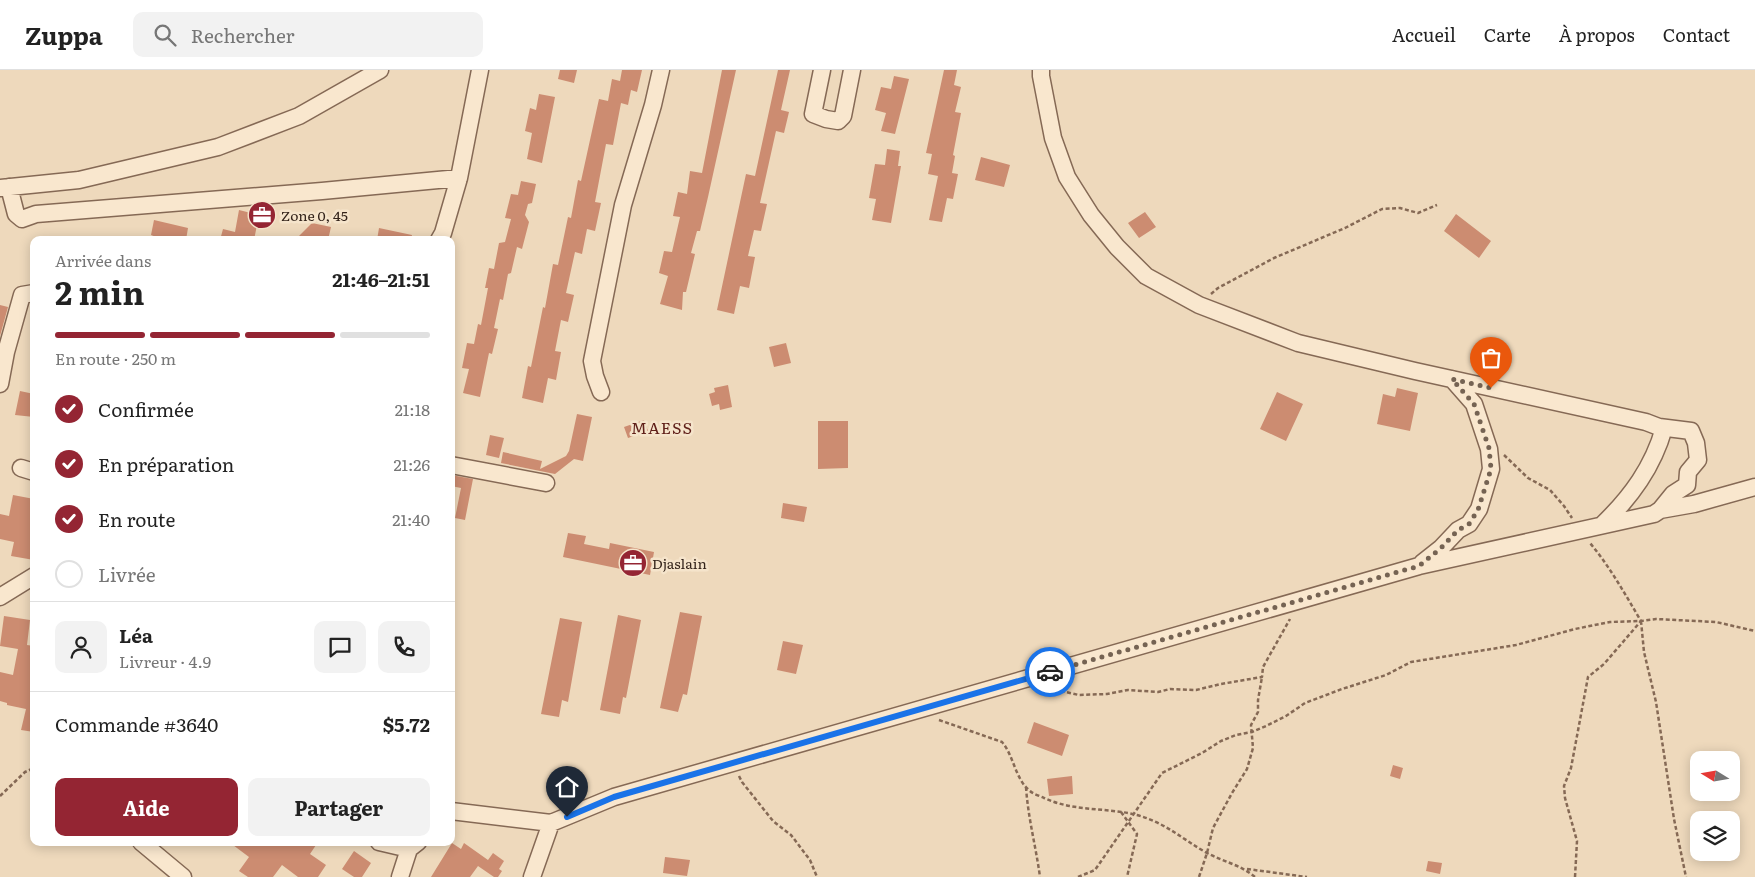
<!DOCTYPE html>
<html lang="fr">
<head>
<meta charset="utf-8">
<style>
	:root { --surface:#fff; --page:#f2f2f2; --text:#222; --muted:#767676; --line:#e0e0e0; --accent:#942533 }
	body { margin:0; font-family:Literata,serif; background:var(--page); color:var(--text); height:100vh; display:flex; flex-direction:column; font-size:19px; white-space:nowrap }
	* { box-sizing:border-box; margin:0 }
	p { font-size:16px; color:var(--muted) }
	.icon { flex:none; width:28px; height:28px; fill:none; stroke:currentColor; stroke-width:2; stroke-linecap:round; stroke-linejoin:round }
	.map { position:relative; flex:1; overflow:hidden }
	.details { position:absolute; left:30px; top:166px; width:425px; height:610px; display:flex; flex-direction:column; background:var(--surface); border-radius:10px; box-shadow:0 2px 12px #0003 }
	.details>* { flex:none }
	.needle { width:32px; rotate:281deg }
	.controls { position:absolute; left:1690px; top:681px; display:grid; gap:10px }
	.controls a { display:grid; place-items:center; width:50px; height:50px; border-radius:10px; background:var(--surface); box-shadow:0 2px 12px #0003; font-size:25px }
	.pin { position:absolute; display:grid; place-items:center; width:42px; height:42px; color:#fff; margin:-51px -21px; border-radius:50% 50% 50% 0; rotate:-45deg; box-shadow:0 0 5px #0007 }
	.pin .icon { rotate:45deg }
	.courier { position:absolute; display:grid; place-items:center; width:50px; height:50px; margin:-25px; border:4px solid #1a73e8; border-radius:50%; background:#fff; color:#222; box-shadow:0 1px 6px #0007 }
	.head em { font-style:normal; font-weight:700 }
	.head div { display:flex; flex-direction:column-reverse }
	.head { display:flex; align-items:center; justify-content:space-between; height:85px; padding:0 25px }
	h1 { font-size:32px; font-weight:700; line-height:38px }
	.bar { display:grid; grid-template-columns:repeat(4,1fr); gap:8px 5px; align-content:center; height:60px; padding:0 25px }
	.bar i { height:6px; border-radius:4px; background:var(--line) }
	.bar .current { background:var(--accent) }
	.bar p { grid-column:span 4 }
	.line { display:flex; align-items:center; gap:12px; padding:0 25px; border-top:1px solid var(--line) }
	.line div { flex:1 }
	.round { display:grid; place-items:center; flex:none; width:52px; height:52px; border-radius:10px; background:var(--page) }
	ol { padding:0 25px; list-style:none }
	li { display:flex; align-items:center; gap:15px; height:55px }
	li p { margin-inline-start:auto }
	li .icon { padding:5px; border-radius:50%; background:var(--accent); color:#fff; stroke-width:4 }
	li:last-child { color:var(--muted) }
	li i { width:28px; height:28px; border:2px solid var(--line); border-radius:50% }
	.button { display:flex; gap:10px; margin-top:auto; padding:10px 25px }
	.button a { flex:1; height:58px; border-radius:10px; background:var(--accent); color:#fff; font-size:20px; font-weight:700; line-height:58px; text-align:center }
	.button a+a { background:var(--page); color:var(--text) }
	header { display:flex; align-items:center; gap:30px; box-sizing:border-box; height:70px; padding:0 25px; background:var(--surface); border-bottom:1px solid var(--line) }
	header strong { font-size:24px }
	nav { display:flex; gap:28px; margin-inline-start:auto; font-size:18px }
	.search { width:350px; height:45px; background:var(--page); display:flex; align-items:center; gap:12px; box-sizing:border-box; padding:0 18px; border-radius:10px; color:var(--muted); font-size:19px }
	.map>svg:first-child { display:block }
	.building { fill:#cc8c71 }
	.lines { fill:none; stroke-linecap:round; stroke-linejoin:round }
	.minor-casing { stroke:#856955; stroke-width:19 }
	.path { stroke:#856955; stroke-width:2.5; stroke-dasharray:4 2.5; stroke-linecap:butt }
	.minor { stroke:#f9e7ce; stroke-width:16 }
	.done { stroke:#756353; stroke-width:5; stroke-dasharray:0 9 }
	.route { stroke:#1a73e8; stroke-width:6 }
	.labels { text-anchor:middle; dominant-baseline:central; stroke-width:5; stroke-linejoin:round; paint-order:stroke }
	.poi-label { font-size:14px; fill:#34241b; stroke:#f5e4cb; text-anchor:start }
	.quarter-label { font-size:16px; letter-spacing:1px; fill:#60201a; stroke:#f5e4cb }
</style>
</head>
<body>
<header>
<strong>Zuppa</strong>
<div class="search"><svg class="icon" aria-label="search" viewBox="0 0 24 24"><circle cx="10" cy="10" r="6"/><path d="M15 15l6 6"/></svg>Rechercher</div>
<nav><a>Accueil</a><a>Carte</a><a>À propos</a><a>Contact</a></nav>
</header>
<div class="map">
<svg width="1755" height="807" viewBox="0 0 1755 807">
	<rect width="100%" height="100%" fill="#eed9bc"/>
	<path class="building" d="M560,0H577L574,13L558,9Z
		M622,0H642L637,22L631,20L628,35L621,33L613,75L606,74L595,132L601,133L595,161L587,159L582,184L575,182L566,223L574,225L568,252L561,250L555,281L561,282L556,310L548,308L543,333L522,328L528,296L531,297L543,237L545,238L553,194L558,195L568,147L571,148L578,110L581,111L599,29L608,31L612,9L620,11Z
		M722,0H736L708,127L700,161H697L691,183L695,184L686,222H683L682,240L660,234L668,206L659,203L664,181L672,182L680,147L673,146L678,122L687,124L690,101L702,103Z
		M778,0H790L781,40L789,42L784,63L776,61L760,133L767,134L761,161L754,160L748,186L755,187L749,218L740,216L734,244L717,240L746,104L755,106Z
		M944,0H957L954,15L961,17L955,42L961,43L953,85L955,86L952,103L958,104L953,129L947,128L942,152L929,150L938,106L928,104L932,84L926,83Z
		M894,6L909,9L895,64L881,61L886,43L875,40L881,17L891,19Z
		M539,24L555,27L542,93L527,89L532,63L525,61L530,38L536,40Z
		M887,79L900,81L898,96H901L891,153L872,150L876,129L869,128L875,94L885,95Z
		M981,87L1010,95L1004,117L975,110Z
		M521,111L536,114L532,133L528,134L525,145L529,152L522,179L517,177L511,203L508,204L503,230L500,229L494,258L498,259L492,284L489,283L480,327L463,323L469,299L462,298L467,273L474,274L478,254L481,255L488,218H485L489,198L494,199L499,173L505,172L511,149L505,148L511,124L518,125Z
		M239,140L259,145L254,170H220L223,159L235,162Z
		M1145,142L1156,157L1139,168L1128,153Z
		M1456,144L1491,171L1479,188L1444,161Z
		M154,150L188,158L186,170H155L156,167L151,165Z
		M312,153L331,157L328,170H295Z
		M379,158L412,165L411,170H377Z
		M0,235L8,237L0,266Z
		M786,273L791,293L774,297L769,277Z
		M728,315L732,337L720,340L719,334L712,336L709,324L715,322L714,318Z
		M1397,318L1418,323L1410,361L1377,354L1383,324L1395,327Z
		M20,321L34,324V347L15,345Z
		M1277,322L1303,334L1286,371L1260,359Z
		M577,344L592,347L583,391L574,389L555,404L501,393L503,382L542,391L540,399L566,386L569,381Z
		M644,350L648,361L628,368L624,357Z
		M818,351H848V398L818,399Z
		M490,365L504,368L499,388L486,385Z
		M451,405L473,409L465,450L455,448L461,418L451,416Z
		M13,425L34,429V441L30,460L33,461L31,470H34V490L11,486L14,472L0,469V444L9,446Z
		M783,433L807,437L804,452L781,448Z
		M568,463L586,466L584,474L609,479L610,473L654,482L650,505L563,487Z
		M680,542L702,546L687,625L683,624L678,642L660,638Z
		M618,545L641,550L626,628L623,627L620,644L600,640Z
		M4,546L30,550L27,575L34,576V662L21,660L26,639L7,635V633L0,631V602L13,605L18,579L0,576Z
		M560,548L582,552L568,632L562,630L559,647L541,644Z
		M783,571L803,575L796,604L777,600Z
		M1034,652L1069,665L1062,686L1027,673Z
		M1393,695L1403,698L1400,709L1390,706Z
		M1072,706L1073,724L1049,726L1047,709Z
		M229,772H318L310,784L326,795L318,807H298L282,795L273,807H248L239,801L249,787Z
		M452,773L461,779L464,773L488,790L493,783L504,791L499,799L502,801L498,807H494L478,796L470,807H431Z
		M354,781L371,793L362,807H354L342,799Z
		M665,787L690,790L687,806L663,803Z
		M1428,791L1442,793L1440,804L1426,801Z"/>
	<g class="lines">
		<defs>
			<path id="minor" d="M822,0L813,44L826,49L838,51L843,46L852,0
				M9,117L16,144L22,149L36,144L322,121L459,108
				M0,118L79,110L218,77L299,46L380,0
				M439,170L443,163L459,108L480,0
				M0,314L6,282L22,225L34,223
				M601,322L595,306L592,291L623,135L653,35L661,0
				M451,395L546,413
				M21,398L34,402
				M1660,440L1694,434L1755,417
				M1602,455C1631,427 1653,397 1664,358
				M1422,493L1441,478L1458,460L1469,454L1479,439L1491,399L1489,379L1474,334L1452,309
				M0,527L34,506
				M451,741L551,753L614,727L1419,496L1654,444L1660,440L1673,424L1687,415L1688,402L1698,390L1696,373L1691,361L1659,357L1646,352L1415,301L1298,273L1199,235L1146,206L1117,177L1091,145L1067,107L1053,68L1041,6V0
				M141,772L183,807
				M379,772L409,779
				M400,807L409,779L418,772
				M532,807L551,753"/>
		</defs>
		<use href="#minor" class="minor-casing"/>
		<path class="path" d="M1211,224L1218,218L1274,188L1345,158L1382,139L1400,138L1418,143L1437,135
			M1504,385L1528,408L1550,420L1564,436L1572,448
			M1641,551L1644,582L1656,632L1674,749L1686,807
			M1048,618L1079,625L1107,624L1128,620L1158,622L1170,619L1196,620L1221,614L1262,607L1263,597L1290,549
			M939,650L1002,672C1014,686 1015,709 1030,721C1033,724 1040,726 1044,728C1075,742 1105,737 1137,745C1166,753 1182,769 1207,783C1224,792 1241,795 1255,807
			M739,706L742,712L773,751L791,765L810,790L817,807
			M1026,717C1028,748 1036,777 1040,807
			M0,726L25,702L34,698
			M1121,742L1137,764L1127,807
			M1247,799L1307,807
			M1078,807L1095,800L1162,703L1202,683L1221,671L1236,665L1252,662L1266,656L1286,646L1305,633L1342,619L1386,605L1411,592L1516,575L1575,559L1610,552L1641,551L1656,549L1716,552L1755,561
			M1199,807L1207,783L1213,758L1232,723L1247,699L1253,678L1251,655L1258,642V630L1262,607
			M1575,807L1577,771L1565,728L1564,716L1571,698L1588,607L1604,594L1641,551C1625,524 1610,497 1590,473"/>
		<use href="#minor" class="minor"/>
	</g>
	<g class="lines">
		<path class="done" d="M1050,602L1419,496L1441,478L1458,460L1469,454L1478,440L1491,399L1489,378L1474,334L1452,309L1491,318"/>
		<path class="route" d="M567,747L614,727L1050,602"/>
	</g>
	<defs>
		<symbol id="office-disc" viewBox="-11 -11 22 22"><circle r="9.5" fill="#942533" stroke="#f5e4cb"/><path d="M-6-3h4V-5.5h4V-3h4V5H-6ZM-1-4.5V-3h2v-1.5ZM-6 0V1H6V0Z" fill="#fff"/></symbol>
	</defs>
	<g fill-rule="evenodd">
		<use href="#office-disc" x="246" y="129" width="32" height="32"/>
		<use href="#office-disc" x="617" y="477" width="32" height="32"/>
	</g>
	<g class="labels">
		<g class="poi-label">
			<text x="281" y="145">Zone 0, 45</text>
			<text x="652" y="493">Djaslain</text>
		</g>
		<g class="quarter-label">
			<text x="662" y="357">MAESS</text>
		</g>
	</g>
</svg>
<div class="controls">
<a><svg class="needle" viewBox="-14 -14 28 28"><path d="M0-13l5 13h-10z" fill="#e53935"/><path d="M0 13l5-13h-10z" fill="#767676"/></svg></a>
<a><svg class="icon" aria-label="layers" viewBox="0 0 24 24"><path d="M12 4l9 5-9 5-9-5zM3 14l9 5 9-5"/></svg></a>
</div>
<div class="pin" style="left:1491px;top:318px;background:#ea580c"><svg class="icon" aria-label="bag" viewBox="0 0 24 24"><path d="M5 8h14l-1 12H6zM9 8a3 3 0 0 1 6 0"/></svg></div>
<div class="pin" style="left:567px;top:747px;background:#1f2937"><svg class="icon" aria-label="home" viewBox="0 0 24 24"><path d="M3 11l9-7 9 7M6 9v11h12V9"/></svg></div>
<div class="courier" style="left:1050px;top:602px"><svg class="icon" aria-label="car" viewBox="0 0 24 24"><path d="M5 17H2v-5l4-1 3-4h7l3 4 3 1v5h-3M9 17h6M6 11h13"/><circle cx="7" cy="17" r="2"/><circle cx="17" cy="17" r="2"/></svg></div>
<section class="details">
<div class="head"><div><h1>2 min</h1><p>Arrivée dans</p></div><em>21:46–21:51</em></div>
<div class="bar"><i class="current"></i><i class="current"></i><i class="current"></i><i></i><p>En route · 250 m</p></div>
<ol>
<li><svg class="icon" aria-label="check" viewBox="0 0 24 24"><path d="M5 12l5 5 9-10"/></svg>Confirmée<p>21:18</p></li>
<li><svg class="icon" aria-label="check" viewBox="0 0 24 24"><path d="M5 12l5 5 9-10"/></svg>En préparation<p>21:26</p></li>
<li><svg class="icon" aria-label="check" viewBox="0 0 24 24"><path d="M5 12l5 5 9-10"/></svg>En route<p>21:40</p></li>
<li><i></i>Livrée</li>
</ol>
<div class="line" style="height:90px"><a class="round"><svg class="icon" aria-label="person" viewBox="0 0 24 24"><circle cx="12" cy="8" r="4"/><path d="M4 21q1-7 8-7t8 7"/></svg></a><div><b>Léa</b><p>Livreur · 4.9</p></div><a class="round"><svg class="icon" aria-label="chat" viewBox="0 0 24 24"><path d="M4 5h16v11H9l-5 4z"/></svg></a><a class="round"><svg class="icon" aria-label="phone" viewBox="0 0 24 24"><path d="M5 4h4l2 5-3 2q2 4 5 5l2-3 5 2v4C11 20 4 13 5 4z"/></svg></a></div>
<div class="line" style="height:65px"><div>Commande #3640</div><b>$5.72</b></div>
<div class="button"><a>Aide</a><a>Partager</a></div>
</section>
</div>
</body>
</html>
